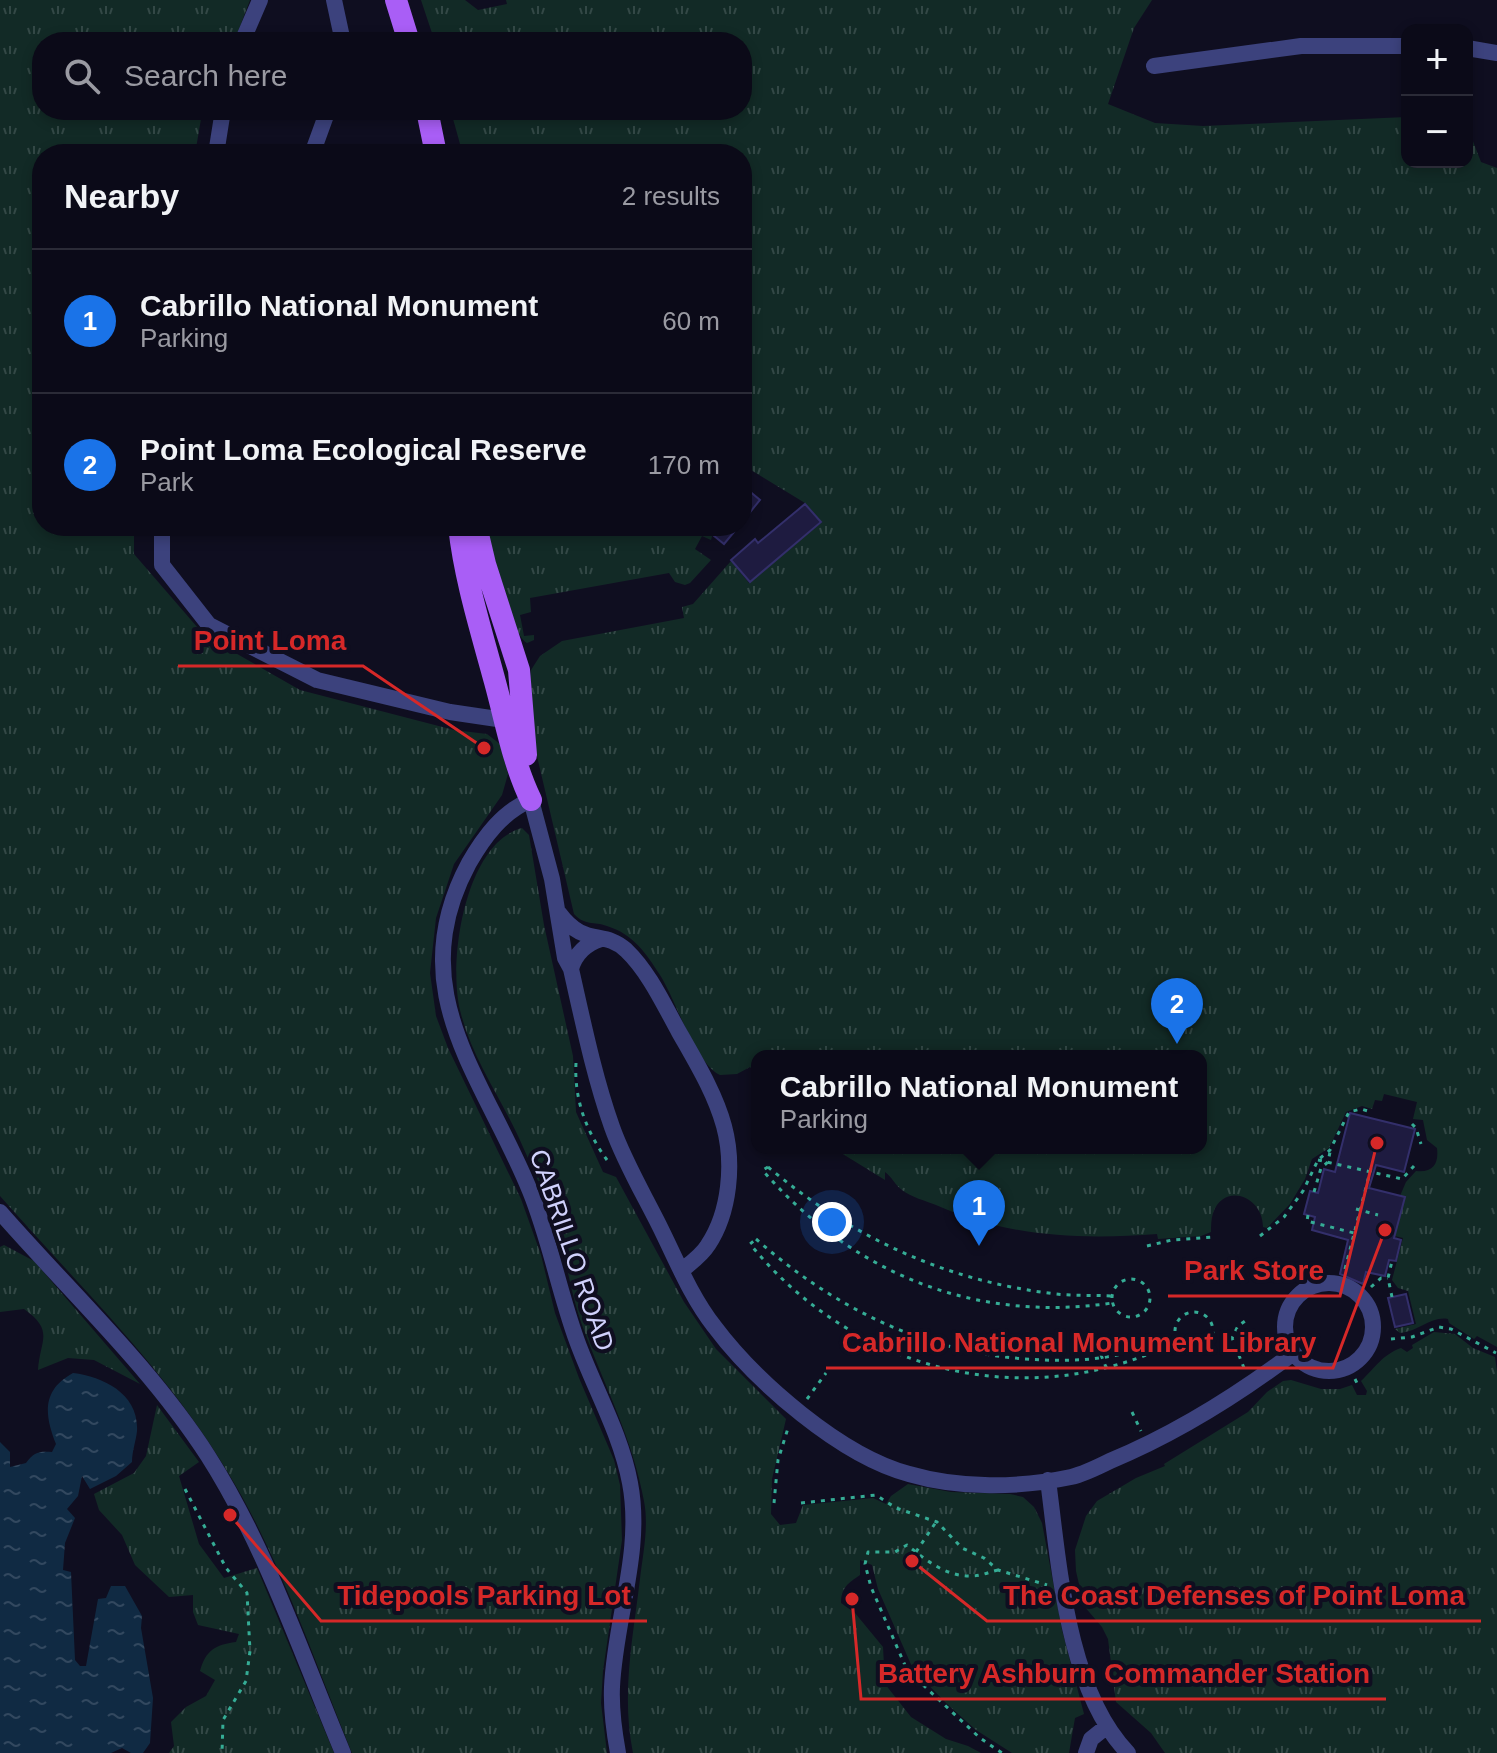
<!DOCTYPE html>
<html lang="en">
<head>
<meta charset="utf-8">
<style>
	:root { --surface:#0b0a18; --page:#141321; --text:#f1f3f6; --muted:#9a9aa2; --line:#2b2b37; --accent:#1a73e8 }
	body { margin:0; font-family:Arial,sans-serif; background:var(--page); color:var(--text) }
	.controls { position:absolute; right:24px; top:24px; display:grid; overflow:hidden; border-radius:16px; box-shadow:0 4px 12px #0003 }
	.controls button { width:72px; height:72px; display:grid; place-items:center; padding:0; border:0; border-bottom:2px solid var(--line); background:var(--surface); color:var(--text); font:40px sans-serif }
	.you { position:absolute; left:832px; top:1222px; width:28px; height:28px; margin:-20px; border:6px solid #fff; border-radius:50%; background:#1a73e8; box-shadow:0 0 0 12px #1a73e833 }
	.badge { display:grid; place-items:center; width:52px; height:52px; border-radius:50%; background:var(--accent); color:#fff; font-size:26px; font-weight:700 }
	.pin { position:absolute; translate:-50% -66px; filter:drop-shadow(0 2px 4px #0008) }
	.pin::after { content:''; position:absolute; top:42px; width:28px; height:24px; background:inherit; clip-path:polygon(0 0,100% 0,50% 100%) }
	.popup { position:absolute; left:751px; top:1050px; width:456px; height:104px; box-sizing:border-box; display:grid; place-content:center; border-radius:16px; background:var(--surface); filter:drop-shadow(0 2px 6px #0005); font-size:26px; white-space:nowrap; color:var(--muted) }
	.popup b { font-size:30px; color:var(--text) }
	.popup::after { content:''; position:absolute; left:50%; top:100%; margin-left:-16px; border:16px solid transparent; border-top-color:var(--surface) }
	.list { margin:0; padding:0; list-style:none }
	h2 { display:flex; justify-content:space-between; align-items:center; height:104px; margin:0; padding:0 32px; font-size:34px }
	h2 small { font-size:26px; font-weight:400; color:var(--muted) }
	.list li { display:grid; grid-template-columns:52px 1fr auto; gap:24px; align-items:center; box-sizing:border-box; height:144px; padding:0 32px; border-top:2px solid var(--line) }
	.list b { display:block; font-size:30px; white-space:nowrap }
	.list p { margin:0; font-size:26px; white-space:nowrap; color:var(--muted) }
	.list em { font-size:26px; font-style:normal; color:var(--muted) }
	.icon { flex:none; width:44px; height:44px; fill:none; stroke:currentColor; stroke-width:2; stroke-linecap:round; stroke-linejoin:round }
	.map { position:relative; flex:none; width:1497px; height:1753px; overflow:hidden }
	.search { position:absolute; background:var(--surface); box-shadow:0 4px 12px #0003; left:32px; top:32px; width:720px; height:88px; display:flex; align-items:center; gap:20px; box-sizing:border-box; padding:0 28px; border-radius:32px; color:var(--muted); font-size:30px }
	.panel { position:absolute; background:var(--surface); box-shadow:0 4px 12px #0003; left:32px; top:144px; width:720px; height:392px; border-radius:32px }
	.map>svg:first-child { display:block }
	.grass { fill:url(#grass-tufts) }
	.water { fill:url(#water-ripples) }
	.building { fill:#1e1b40; stroke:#332f6b; stroke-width:2 }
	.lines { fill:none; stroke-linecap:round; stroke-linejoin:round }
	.path { stroke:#35ac95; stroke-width:3; stroke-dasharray:4 6; stroke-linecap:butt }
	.minor { stroke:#3c427d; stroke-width:16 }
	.major { stroke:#a95ef6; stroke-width:22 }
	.labels { text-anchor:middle; stroke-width:8; stroke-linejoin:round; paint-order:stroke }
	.street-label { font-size:26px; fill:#d0d1fc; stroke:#0f0e20 }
	.leader { fill:none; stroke:#d62828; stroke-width:3 }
	.callout-dot { fill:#d62828; stroke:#0f0e20; stroke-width:3 }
	.callout-label { font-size:28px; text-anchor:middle; font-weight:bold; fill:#d62828; stroke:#0f0e20; stroke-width:8; stroke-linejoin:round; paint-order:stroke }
</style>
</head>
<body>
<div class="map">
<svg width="1497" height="1753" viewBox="0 0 1497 1753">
	<defs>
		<pattern id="grass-tufts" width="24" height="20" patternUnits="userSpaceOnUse" patternTransform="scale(2)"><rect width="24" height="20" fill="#122a26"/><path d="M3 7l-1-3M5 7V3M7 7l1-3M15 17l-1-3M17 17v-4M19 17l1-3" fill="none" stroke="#334846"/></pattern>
		<pattern id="water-ripples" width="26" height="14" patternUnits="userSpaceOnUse" patternTransform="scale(2)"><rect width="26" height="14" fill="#102a43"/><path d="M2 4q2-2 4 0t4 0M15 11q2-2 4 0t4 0" fill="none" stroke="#32485f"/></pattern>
	</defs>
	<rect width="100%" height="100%" fill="#0f0e20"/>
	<path class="grass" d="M0 0H250L234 42H42V110H215L214 113 201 119 195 154H42V526H134V554L204 635 300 690 454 730 487 734 500 744 508 774 502 795 454 864 436 918 430 973 436 1016 448 1048 521 1199 541 1255 555 1313 579 1378 614 1460 620 1485 622 1540 603 1671 601 1703 607 1753H352C314 1660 280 1557 227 1471 166 1369 78 1285 0 1196Z
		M421 0H465L478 10 507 4 506 0H1152L1134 28 1108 104 1155 123 1203 126 1407 117V162H1467V126L1481 162 1497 168V1347L1477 1336 1474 1339 1449 1323 1448 1319C1431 1316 1420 1331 1400 1333L1395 1329 1416 1324 1408 1291 1398 1288 1392 1280 1403 1238 1395 1236 1404 1197 1400 1196 1406 1182 1416 1171C1433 1173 1439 1164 1437 1148L1427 1140 1423 1120 1413 1119 1417 1102 1384 1094 1382 1101 1375 1100 1372 1109 1362 1106 1346 1112 1329 1148 1312 1159 1305 1179 1290 1204 1267 1228 1263 1227C1263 1196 1224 1182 1213 1213 1211 1219 1211 1226 1211 1232L1201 1236 1158 1239 1157 1234C1081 1240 1007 1237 936 1205 926 1201 911 1197 902 1190 895 1185 892 1177 885 1172V1180L833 1148H1201V1056H757V1075L750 1067 737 1074 720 1075C695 1063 676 1000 660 975 646 953 633 934 607 926 594 921 585 926 574 914L533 739 528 693 531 670 540 656 562 641 684 618 682 607 693 604 731 561 749 583 822 522 805 503 751 470 742 481V154H462C460 140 454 125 451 110H742V42H435Z
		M484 526H705L704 528 712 536 711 540 702 536 695 549 711 560 690 583 685 585 675 582 669 573 530 598 531 612 520 615 524 636 534 635V640L527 643C510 634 491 549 484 526Z
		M522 828 529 835 544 925 573 1056 576 1112 603 1172 616 1177 684 1302 716 1349 786 1419 772 1479 771 1514 780 1525 796 1523 803 1505 873 1498 886 1504 891 1496 908 1484 951 1492 1010 1494 1023 1497 1034 1507 1042 1523 1062 1630 1084 1714 1075 1718 1069 1753H1012L976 1730 947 1704 913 1669 878 1589 872 1565 860 1560V1575C848 1583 841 1588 841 1603L855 1613 883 1647 885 1684 911 1717 946 1739 968 1746 981 1753H633C621 1694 633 1638 640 1579 643 1554 649 1526 644 1501 633 1440 605 1387 584 1330 572 1300 568 1267 559 1237 550 1206 536 1176 523 1147 503 1100 472 1060 460 1010 448 961 465 843 522 828Z
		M4 1245 34 1261 140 1384 94 1360 68 1358 38 1370C40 1340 55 1331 24 1309L0 1312V1247Z
		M1434 1332 1455 1334 1473 1348 1495 1357 1497 1372V1753H1165L1151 1733 1116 1702 1108 1639 1102 1627 1084 1606 1076 1571 1075 1550 1086 1516 1097 1501 1136 1478 1165 1466 1164 1464 1248 1412 1267 1392 1283 1381 1291 1380 1321 1389H1340L1352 1385 1357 1395H1366L1367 1391 1361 1381C1376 1367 1382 1355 1401 1348L1407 1352 1413 1348 1412 1345Z
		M157 1405 199 1462 179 1476 199 1544 224 1578 257 1568 334 1753H169L174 1746 171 1722 186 1707 206 1696 215 1680 200 1671C206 1650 215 1645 236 1642L239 1634 198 1625 193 1612V1595L169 1597 135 1565 122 1535 99 1510 94 1494 134 1473 146 1456Z"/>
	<path class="water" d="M73 1373C104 1377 139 1394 137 1431 136 1441 132 1451 132 1462L116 1476 90 1489 82 1476 78 1496 67 1509 75 1518 65 1543 63 1570 71 1572 75 1660 80 1666H86L98 1599 106 1598 111 1586H125L142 1616 141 1628 153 1698 150 1743 143 1753H131L122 1748 111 1753H0V1442L10 1452V1467L26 1463C34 1452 39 1451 52 1452L56 1444C44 1414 42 1390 73 1373Z"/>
	<path class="building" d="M742 485 760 500 742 522Z
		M805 504 821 522 750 582 731 560 755 539 758 543Z
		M702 526H739L724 544Z
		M1350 1113 1415 1129 1404 1172 1376 1165 1369 1188 1405 1197 1394 1238 1401 1240 1396 1261 1389 1260 1385 1276 1366 1272 1363 1284 1340 1274 1348 1240 1312 1230 1315 1217 1304 1214 1310 1191 1318 1193 1324 1169 1335 1172Z
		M1406 1294 1413 1323 1395 1327 1388 1298Z"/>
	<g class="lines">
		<path class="path" d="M283 37 287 42
			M576 1063C574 1099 586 1131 607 1160
			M1412 1124 1416 1128 1421 1144
			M1318 1160 1402 1179 1414 1166
			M768 1167 763 1170 765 1173C855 1275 977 1323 1112 1303
			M768 1167C853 1238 945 1281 1056 1294 1074 1296 1093 1295 1111 1296
			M1314 1192 1321 1168 1328 1162 1330 1152
			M1356 1209 1378 1215
			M1308 1215 1307 1221 1354 1233
			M1260 1236 1284 1217 1303 1191 1318 1160 1330 1150 1349 1112 1361 1109 1371 1112
			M756 1239C848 1320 951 1364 1075 1360 1110 1359 1145 1349 1178 1341 1028 1416 855 1373 750 1244Z
			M1147 1246 1172 1240 1215 1237
			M1345 1269 1372 1164
			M1112 1298a19 19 0 1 1 38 0a19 19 0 1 1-38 0Z
			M1371 1287 1381 1278H1388
			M1392 1297 1388 1278 1392 1261
			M1175 1331a19 19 0 1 1 38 0a19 19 0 1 1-38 0Z
			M1391 1339 1412 1337 1439 1327 1451 1329 1496 1353
			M1101 1355 1108 1372
			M1244 1368 1232 1338 1238 1326 1248 1319
			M1355 1379 1357 1383
			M807 1399 826 1373
			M1132 1412 1141 1431
			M185 1489 226 1568 247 1593 250 1651 246 1681 223 1720 222 1753
			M774 1503 778 1460 789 1425
			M801 1503 876 1495 896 1508 937 1522 962 1548 984 1558 998 1570 1047 1585
			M916 1552 936 1522
			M998 1570C989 1572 981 1576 972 1576 946 1577 926 1560 907 1545L895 1552H868L865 1564 871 1587 907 1670 980 1738 1002 1753"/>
		<path class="minor" d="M334 0 343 42
			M242 42 260 0
			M1467 48 1497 53
			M1154 66 1301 46H1407
			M216 154 223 110
			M312 154 328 110
			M162 526V565L209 625 317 680 450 712 504 720
			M559 913C585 948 603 929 626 950 649 972 664 1005 679 1032 696 1062 715 1093 724 1126 734 1163 730 1212 708 1245 702 1255 691 1263 682 1270
			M571 969C575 954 587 943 601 939
			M0 1212C70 1292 150 1366 208 1456 266 1547 301 1653 343 1753
			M1285 1327a44 44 0 1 1 88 0a44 44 0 1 1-88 0Z
			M1048 1480C1059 1564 1067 1690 1128 1753
			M618 1753C614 1731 611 1709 612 1687 615 1619 643 1551 630 1483 621 1434 594 1388 577 1341 559 1292 550 1240 530 1191 484 1077 400 991 469 863 484 837 503 811 531 800L552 879 565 958 571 969C583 1022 594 1076 612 1127 624 1161 643 1193 659 1225 676 1259 691 1297 714 1326 756 1382 841 1456 909 1474 960 1489 1019 1488 1071 1477 1084 1474 1098 1467 1110 1461 1175 1434 1236 1396 1292 1354
			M1086 1753 1091 1739 1106 1727"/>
		<path class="major" d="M396 0 409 42
			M427 110 436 154
			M459 526C465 580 481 630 495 682 506 722 513 763 531 800
			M476 526 485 564 519 670 526 755"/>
	</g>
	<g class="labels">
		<g class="street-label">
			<text transform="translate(572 1250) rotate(71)" y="9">CABRILLO ROAD</text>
		</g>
	</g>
	<path class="leader" d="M484 748L363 666H178M1377 1143L1340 1296H1168M1385 1230L1333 1368H826M230 1515L321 1621H647M912 1561L987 1621H1481M852 1599L861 1699H1386"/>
	<g class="callout-dot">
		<circle cx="484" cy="748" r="8"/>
		<circle cx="1377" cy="1143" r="8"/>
		<circle cx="1385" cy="1230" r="8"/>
		<circle cx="230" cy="1515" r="8"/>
		<circle cx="912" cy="1561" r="8"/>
		<circle cx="852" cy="1599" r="8"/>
	</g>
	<g class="callout-label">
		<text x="270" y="650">Point Loma</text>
		<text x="1254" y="1280">Park Store</text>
		<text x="1079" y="1352">Cabrillo National Monument Library</text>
		<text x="484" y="1605">Tidepools Parking Lot</text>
		<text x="1234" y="1605">The Coast Defenses of Point Loma</text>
		<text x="1124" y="1683">Battery Ashburn Commander Station</text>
	</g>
</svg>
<div class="controls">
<button>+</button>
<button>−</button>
</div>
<div class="you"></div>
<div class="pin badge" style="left:979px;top:1246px">1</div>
<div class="popup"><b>Cabrillo National Monument</b>Parking</div>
<div class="pin badge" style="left:1177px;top:1044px">2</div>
<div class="search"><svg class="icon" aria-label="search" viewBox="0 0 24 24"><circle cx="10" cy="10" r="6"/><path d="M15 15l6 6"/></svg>Search here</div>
<section class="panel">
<h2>Nearby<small>2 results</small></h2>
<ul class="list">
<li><span class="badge">1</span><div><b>Cabrillo National Monument</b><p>Parking</p></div><em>60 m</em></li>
<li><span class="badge">2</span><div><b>Point Loma Ecological Reserve</b><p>Park</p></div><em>170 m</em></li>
</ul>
</section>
</div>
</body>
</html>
